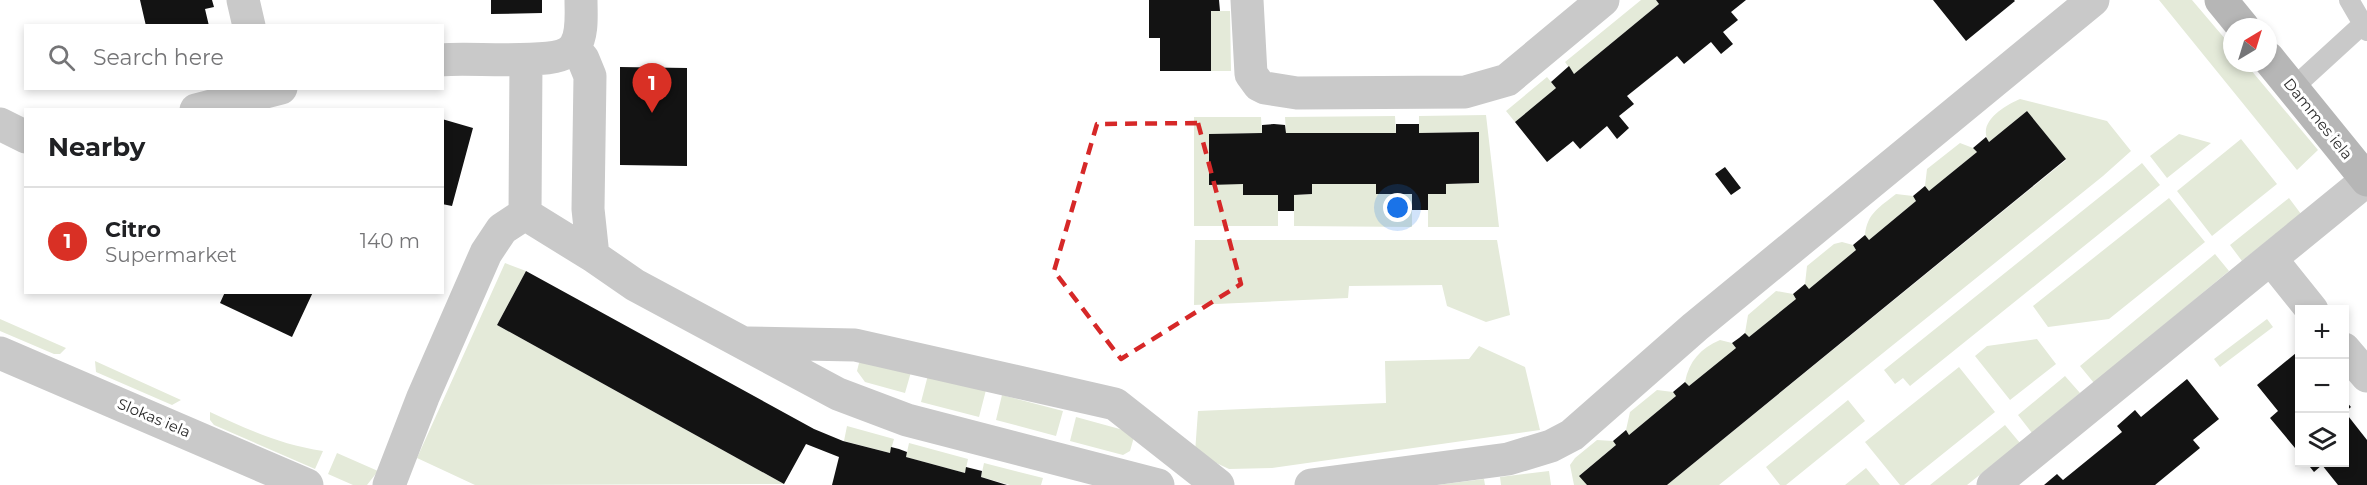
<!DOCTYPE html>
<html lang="en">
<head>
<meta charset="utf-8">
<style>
	:root { --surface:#fff; --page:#f6f6f6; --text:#202124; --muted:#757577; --line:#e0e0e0; --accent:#d93025 }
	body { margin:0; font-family:Montserrat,sans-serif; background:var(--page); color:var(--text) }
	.controls { position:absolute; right:18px; bottom:18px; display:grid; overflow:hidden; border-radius:0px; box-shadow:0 3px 9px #0003 }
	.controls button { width:54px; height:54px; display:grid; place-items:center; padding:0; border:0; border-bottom:2px solid var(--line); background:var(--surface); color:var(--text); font:30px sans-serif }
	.compass { position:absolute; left:2223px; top:18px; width:54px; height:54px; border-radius:50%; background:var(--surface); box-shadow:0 3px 9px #0003; rotate:38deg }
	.you { position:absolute; left:1398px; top:208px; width:21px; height:21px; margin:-15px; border:4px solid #fff; border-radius:50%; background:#1a73e8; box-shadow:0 0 0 9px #1a73e833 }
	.badge { display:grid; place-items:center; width:39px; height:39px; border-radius:50%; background:var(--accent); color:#fff; font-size:20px; font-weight:700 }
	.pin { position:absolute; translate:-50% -50px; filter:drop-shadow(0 2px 3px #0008) }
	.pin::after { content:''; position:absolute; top:32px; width:21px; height:18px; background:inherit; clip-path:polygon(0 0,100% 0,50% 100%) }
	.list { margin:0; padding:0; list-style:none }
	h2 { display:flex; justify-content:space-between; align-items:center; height:78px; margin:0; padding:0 24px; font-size:26px }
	h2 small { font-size:20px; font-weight:400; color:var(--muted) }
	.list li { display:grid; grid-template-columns:39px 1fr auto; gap:18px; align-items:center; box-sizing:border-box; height:108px; padding:0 24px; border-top:2px solid var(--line) }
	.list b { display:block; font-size:22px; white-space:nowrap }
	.list p { margin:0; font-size:20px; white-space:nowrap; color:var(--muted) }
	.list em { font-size:20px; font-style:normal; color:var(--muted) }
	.icon { flex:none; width:33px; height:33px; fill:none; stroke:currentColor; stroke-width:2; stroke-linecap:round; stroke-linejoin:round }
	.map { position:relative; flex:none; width:2367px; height:485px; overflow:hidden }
	.search { position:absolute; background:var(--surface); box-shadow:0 3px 9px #0003; left:24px; top:24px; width:420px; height:66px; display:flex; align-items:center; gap:15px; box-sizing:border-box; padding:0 21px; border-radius:0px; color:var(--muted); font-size:22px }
	.panel { position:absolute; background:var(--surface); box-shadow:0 3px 9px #0003; left:24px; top:108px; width:420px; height:186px; border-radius:0px }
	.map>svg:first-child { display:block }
	.green { fill:#e4ead9 }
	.building { fill:#131313 }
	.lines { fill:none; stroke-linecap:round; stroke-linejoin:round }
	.lane { stroke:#c9c9c9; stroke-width:20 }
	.street { stroke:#c9c9c9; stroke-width:33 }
	.secondary { stroke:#b6b6b6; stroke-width:33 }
	.marked { fill:none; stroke:#d62828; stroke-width:4.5; stroke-dasharray:12 8; stroke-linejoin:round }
	.labels { text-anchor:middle; stroke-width:6; stroke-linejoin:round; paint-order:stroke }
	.street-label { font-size:15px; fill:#2c2c2c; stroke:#fff }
</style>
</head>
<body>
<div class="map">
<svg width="2367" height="485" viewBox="0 0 2367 485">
	<rect width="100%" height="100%" fill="#fff"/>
	<path class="green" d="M1641 0H1656L1659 4 1574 74 1565 62Z
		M2159 0H2192L2232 47V63H2245L2318 150 2297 170Z
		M1211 11H1230L1231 71H1211Z
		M1547 77 1556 88 1515 122 1506 111Z
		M2020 99 2107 121 2131 151 2103 176 1719 485H1667L2066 160 2027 111 1989 142C1976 122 2006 105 2020 99Z
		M1486 115 1499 227H1428V194H1446V184L1479 183V132L1419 133V116Z
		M1395 116 1396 133H1286L1285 117Z
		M1194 117H1261L1262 133 1209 134V184H1243V195H1278V226H1194Z
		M2179 134 2211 143 2167 178 2150 156Z
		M2241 139 2277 184 2212 236 2177 191Z
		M1960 143 1973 148 1977 152 1929 191 1925 186 1927 169Z
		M2142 163 2160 185 1910 386 1903 378 1895 384 1884 370Z
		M1312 184H1376L1377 194H1412V227L1294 226V195L1312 194Z
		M1896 194 1913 196 1916 201 1869 240 1865 235C1867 213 1880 207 1896 194Z
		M2169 198 2205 242 2109 319 2048 327 2033 306Z
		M2289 198 2301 214 2242 261 2230 245Z
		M1195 240H1497L1510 315 1486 322 1447 306 1442 285 1349 286 1348 298 1194 305Z
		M1842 242 1853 245 1856 250 1809 289 1805 284 1807 266 1834 244Z
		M2215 254 2229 271 2094 383 2080 366Z
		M505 263 526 271 497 325 784 484 475 485 417 458Z
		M1776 291 1793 294 1796 299 1749 337 1745 333 1748 315Z
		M0 319 66 348 60 354H54L0 331Z
		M2267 319 2273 327 2220 367 2214 359Z
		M2037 339 2056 364 2010 400 1975 356 1987 346Z
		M1720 340 1732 343 1736 348 1689 386 1685 382C1689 361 1701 348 1720 340Z
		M1479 346 1525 367 1540 430 1272 468 1229 469 1195 453 1198 411 1386 403 1385 361 1469 359Z
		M866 360 911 372 905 393 865 382 857 371 859 363Z
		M95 361 181 400 172 405 96 372Z
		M1959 367 1995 412 1904 485H1900L1865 442Z
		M928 375 986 390 979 417 921 402Z
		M2065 376 2080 393 2032 433 2018 415Z
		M1657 390 1673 392 1676 396 1629 435 1626 430 1630 412Z
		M1002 395 1063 411 1056 436 996 420Z
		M1848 400 1865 421 1786 485H1780L1766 467Z
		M210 412C249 430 281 445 323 451L315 469 214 425 210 420Z
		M1076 417 1127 431 1134 437 1130 451 1123 455 1070 441Z
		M2005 425 2020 443 1967 485H1930Z
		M847 426 894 439 890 453 844 441Z
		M1597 440 1613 441 1616 445 1580 475 1587 485H1574L1570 465 1575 458Z
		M909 443 968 459 965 473 906 457Z
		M337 453 378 471 367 485H353L328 474Z
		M984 463 1043 478 1041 485H1010L981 477Z
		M1866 468 1880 485H1845Z
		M1549 471 1551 485H1501L1500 477Z
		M1484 479 1485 485H1437Z"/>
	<path class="building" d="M140 0H212L214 7 205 9 209 26H146Z
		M491 0H542V13L491 14Z
		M1149 0H1219L1220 11H1211V71H1160V38H1149Z
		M1656 0H1746L1731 12 1738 20 1723 32 1733 44 1721 54 1711 42 1684 64 1677 56 1627 96 1634 104 1619 116 1629 128 1617 139 1607 126 1580 149 1573 141 1547 162 1515 122 1556 88 1551 82 1569 66 1574 74 1659 4Z
		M1933 0H2014L2015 1 1966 41Z
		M620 67 687 68V166L620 165Z
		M2027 111 2066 159 1667 485H1587L1579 476 1616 445 1613 441 1626 430 1629 435 1676 396 1673 392 1685 382 1689 386 1736 348 1732 343 1739 338 1745 333 1749 337 1796 299 1793 294 1805 284 1809 289 1856 250 1853 245 1865 235 1869 240 1916 201 1913 196 1925 186 1929 191 1977 152 1973 148 1986 137 1989 142Z
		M442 119 473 128 452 206 442 204Z
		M1274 124 1285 125 1286 133H1396V124H1419V133L1479 132V183L1446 184V194H1428V210H1412V194H1376V184H1312V194L1294 195V211H1278V195H1243V184L1209 185V134L1262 133V125Z
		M1725 167 1741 188 1731 195 1715 174Z
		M526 271 814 429 843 441 890 453 891 447 899 449 907 452 906 457 965 473 966 467 982 471 981 477 1007 485H832L839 457 806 444 784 484 497 325Z
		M225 292H313L292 337 220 303Z
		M2296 353 2300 357V454L2270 418 2278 411 2257 385Z
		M2187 379 2219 419 2193 440 2200 448 2155 485H2044L2057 474 2063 480 2122 432 2117 426 2135 410 2141 417Z
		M2344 399 2351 407 2345 412 2367 440V485H2338L2322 465 2314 472 2306 462H2344Z"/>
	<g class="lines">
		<path class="lane" d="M2349 0 2367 31
			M2293 88 2363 24"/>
		<path class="street" d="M243 0 249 26
			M1247 0 1251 74 1259 85 1265 88 1297 93 1465 92 1507 80 1603 0
			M574 48 583 59 590 76 588 209 593 256
			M442 60C469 56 562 68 575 46 583 34 581 14 581 0
			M196 110 281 88
			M0 124 26 137
			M525 214 526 60
			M2271 259 2312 310
			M747 343 855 345 1115 404 1218 485
			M2344 349 2367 376
			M0 353 307 485
			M389 485 423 397 486 253 502 229 525 214 593 256 635 285 838 394 907 420 1158 485
			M1311 485 1508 459 1551 446 1572 435 1695 327 2093 0
			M1993 485 2367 180"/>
		<path class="secondary" d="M2221 0 2243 27
			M2268 58 2367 180"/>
	</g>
	<path class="marked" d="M1198 123 1241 284 1121 359 1054 271 1097 124Z"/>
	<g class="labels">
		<g class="street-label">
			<text transform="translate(2318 119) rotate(51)" y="5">Dammes iela</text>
			<text transform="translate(154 418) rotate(23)" y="5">Slokas iela</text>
		</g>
	</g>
</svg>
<div class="controls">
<button>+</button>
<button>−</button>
<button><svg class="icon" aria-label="layers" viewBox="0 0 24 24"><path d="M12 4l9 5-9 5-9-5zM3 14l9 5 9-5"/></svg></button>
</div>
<svg class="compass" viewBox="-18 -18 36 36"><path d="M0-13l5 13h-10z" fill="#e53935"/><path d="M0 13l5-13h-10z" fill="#757577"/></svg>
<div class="you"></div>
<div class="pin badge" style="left:652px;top:113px">1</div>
<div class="search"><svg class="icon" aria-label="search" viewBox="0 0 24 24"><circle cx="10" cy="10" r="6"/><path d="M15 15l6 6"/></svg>Search here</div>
<section class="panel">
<h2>Nearby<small></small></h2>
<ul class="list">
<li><span class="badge">1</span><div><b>Citro</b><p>Supermarket</p></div><em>140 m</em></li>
</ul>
</section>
</div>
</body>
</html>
